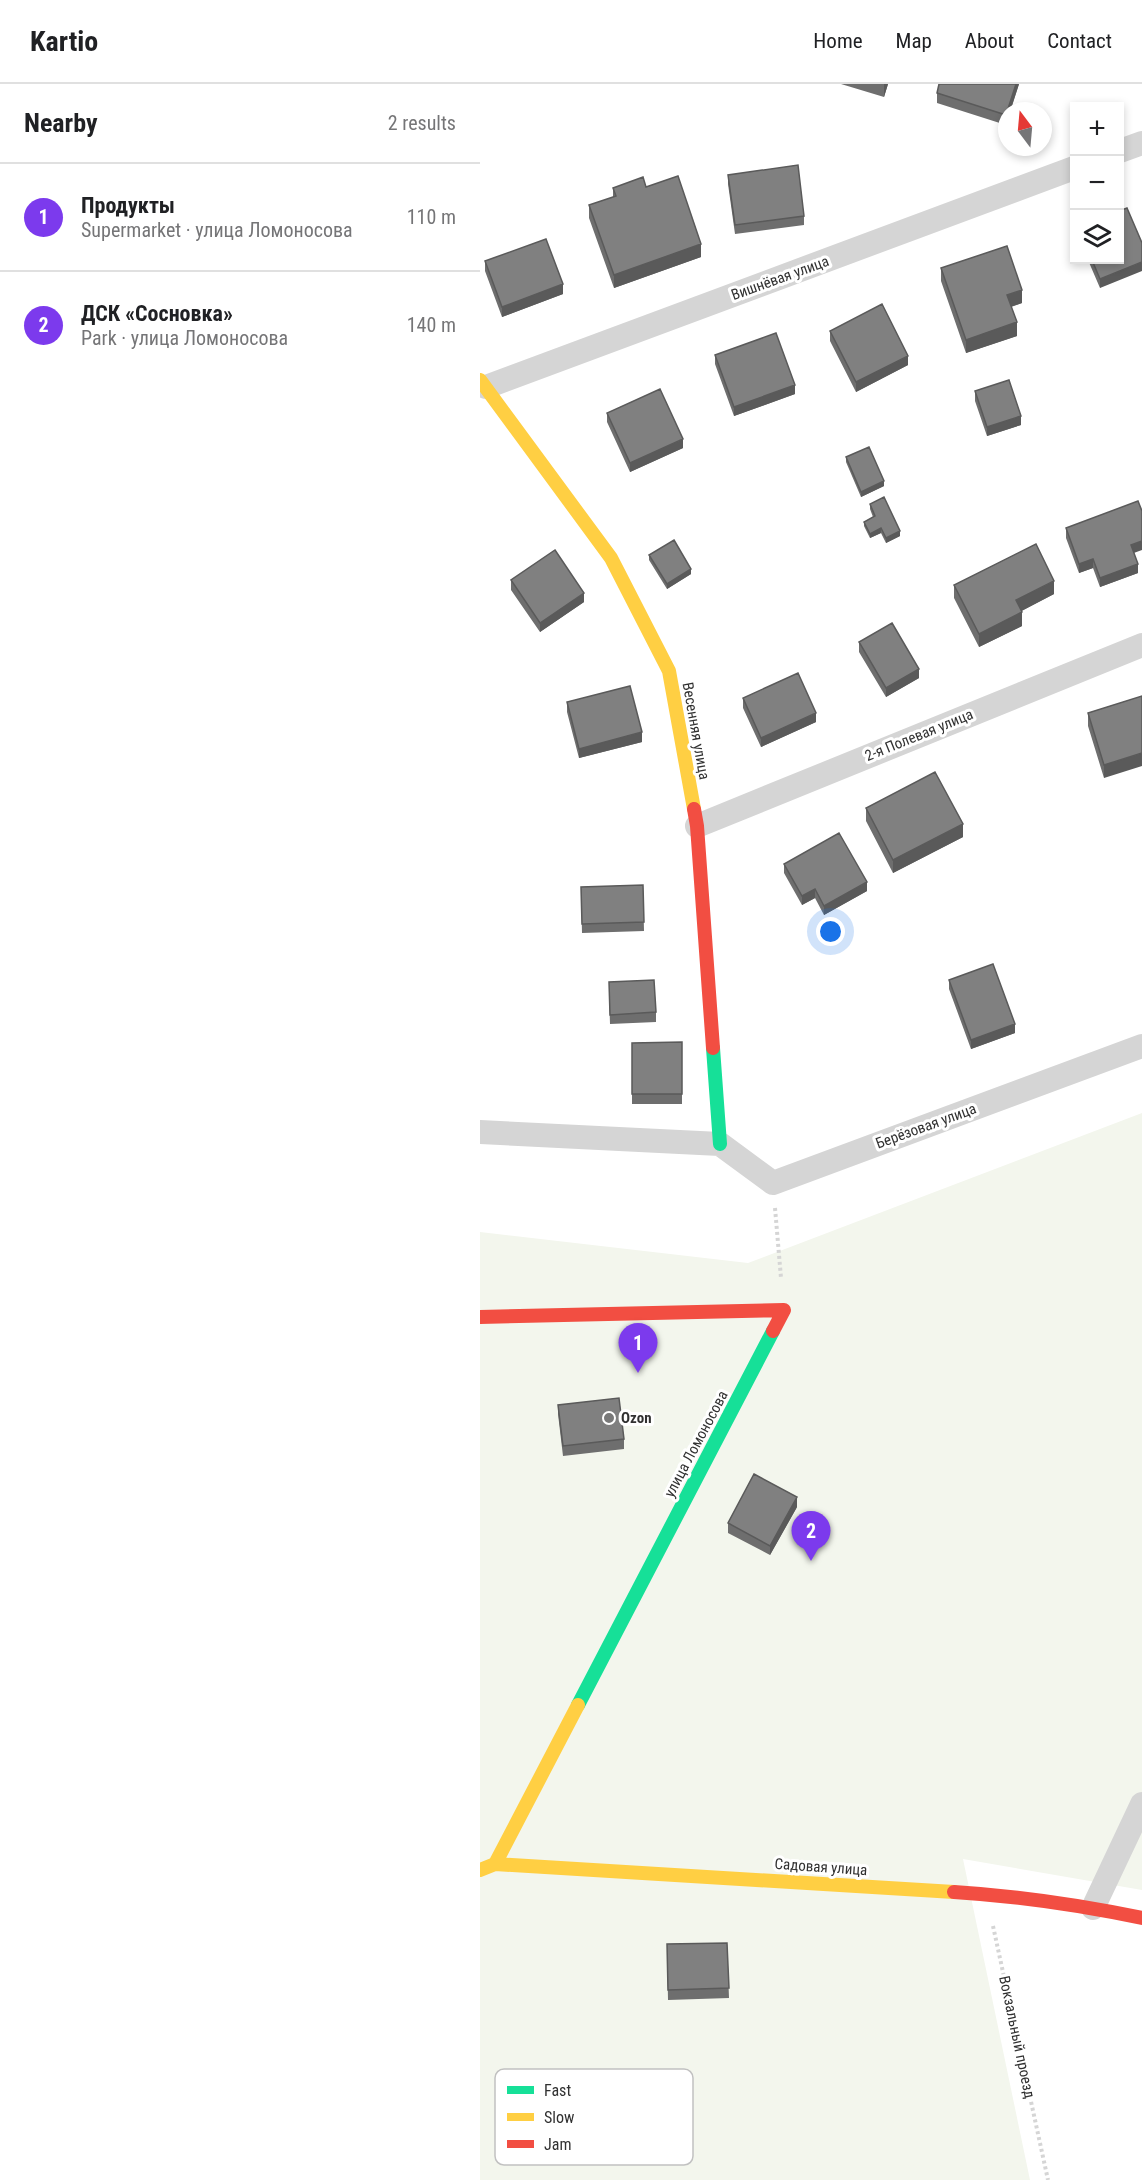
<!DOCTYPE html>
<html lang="en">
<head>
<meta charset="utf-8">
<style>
	:root { --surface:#fff; --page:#f2f2f2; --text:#202124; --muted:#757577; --line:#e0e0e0; --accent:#7c3aed }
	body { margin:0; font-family:"Roboto Condensed",sans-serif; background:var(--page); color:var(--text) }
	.controls { position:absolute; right:18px; top:18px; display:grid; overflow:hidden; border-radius:0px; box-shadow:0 3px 9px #0003 }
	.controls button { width:54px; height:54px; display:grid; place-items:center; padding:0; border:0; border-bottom:2px solid var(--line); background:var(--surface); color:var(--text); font:30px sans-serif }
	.compass { position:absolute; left:518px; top:18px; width:54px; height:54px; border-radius:50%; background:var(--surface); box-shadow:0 3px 9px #0003; rotate:344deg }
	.you { position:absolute; left:351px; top:848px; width:21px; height:21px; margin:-15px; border:4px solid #fff; border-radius:50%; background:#1a73e8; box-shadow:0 0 0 9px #1a73e833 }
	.badge { display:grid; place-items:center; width:39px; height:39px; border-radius:50%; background:var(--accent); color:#fff; font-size:20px; font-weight:700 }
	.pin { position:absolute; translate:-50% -50px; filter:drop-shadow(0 2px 3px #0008) }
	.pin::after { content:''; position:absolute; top:32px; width:21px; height:18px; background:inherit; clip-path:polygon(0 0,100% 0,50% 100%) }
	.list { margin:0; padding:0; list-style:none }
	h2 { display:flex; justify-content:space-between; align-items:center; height:78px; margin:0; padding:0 24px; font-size:26px }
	h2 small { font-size:20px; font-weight:400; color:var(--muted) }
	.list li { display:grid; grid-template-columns:39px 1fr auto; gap:18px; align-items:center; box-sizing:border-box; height:108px; padding:0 24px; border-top:2px solid var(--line) }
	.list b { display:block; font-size:22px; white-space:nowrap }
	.list p { margin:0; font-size:20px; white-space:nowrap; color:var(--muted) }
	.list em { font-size:20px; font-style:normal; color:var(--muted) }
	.icon { flex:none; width:33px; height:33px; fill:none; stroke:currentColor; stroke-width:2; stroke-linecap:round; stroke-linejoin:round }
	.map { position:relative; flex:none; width:662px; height:2096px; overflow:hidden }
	header { display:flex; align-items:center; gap:36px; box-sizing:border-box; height:84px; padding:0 30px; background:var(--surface); border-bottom:2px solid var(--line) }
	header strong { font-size:28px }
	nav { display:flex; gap:33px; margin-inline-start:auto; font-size:21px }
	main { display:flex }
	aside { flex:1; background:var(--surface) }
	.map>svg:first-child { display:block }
	.green { fill:#f3f6ed }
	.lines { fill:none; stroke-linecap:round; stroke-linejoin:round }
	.path { stroke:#d5d5d5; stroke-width:4; stroke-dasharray:3 3; stroke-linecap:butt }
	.street { stroke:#d5d5d5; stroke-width:24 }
	.fast { stroke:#16e098; stroke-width:14 }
	.slow { stroke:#ffcf43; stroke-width:14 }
	.jam { stroke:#f24e42; stroke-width:14 }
	.wall { fill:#6e6e6e }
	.shaded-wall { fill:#5a5a5a }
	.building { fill:#808080; stroke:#5a5a5a; stroke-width:1.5 }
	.poi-dot { fill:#797979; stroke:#fff; stroke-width:2 }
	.labels { text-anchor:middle; stroke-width:6; stroke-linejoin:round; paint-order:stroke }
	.street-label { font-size:15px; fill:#313131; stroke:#fff }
	.poi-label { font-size:15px; font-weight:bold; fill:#313131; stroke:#fff; text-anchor:start }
	.key { fill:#fff; stroke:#c1c1c1; stroke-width:1.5 }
	.key-label { font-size:16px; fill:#313131 }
</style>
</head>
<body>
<header>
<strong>Kartio</strong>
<nav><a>Home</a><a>Map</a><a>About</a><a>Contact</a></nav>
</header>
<main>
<aside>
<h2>Nearby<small>2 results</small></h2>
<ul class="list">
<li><span class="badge">1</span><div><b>Продукты</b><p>Supermarket · улица Ломоносова</p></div><em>110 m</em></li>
<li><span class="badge">2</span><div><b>ДСК «Сосновка»</b><p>Park · улица Ломоносова</p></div><em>140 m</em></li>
</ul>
</aside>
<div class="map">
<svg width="662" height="2096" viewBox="0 0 662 2096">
	<rect width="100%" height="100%" fill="#fff"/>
	<path class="green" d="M662 1029V1806L483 1775 550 2096H0V1148L268 1179Z"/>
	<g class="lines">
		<path class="path" d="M295 1124 301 1194
			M513 1842 568 2096"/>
		<path class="street" d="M640 67 662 59
			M6 303 594 84
			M217 742 662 561
			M0 1048 240 1060 293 1099 662 962
			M613 1824 662 1720"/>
		<path class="fast" d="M233 964 240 1060
			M98 1621 293 1247"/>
		<path class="slow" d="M0 296 131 474 189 587 214 725
			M15 1780 98 1621
			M0 1786 15 1780 474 1808"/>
		<path class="jam" d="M214 725 217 742 233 964
			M0 1233 304 1226 293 1247
			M474 1808C537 1812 600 1821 662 1834"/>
	</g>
	<path class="wall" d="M361 0H408L404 13Z
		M539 0 526 41 457 19V9Z
		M248 91 324 132V141L255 150 248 100Z
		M166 103 221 173 134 204 109 134V121L133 113V104Z
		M608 176H639L620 204Z
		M5 177 83 210 22 233 5 187Z
		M461 184 542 219 531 223 537 252 486 269 461 197Z
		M350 247 428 281 376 308 350 257Z
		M235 271 315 310 254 332 235 280Z
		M495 307 541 341 507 352 495 317Z
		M127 329 203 364 150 388 127 338Z
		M366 373 404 402 381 413 366 378Z
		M390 420 420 452 406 459 401 449 390 454 384 442V438L393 433 390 425Z
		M586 444 654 469 658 489 620 503 613 484 599 489 586 454Z
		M169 471 211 490 187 505 169 476Z
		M31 496 104 518 60 548 31 506Z
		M474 501 574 510 541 527 542 542 499 563 474 514Z
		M379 558 439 594 406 613 379 568Z
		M662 612 624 694 608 642V629Z
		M263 614 336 638 281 663 263 624Z
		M87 618 162 658 99 674 87 628Z
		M386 724 483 753 413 789 386 737Z
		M304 780 387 807 344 831 335 814 322 821 304 789Z
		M163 801 164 847 102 849 101 803Z
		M469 896 535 949 491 965 469 905Z
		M129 908 176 928V938L130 940Z
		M202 958V1020H152V959Z
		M78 1321 144 1355V1365L83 1372 78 1330Z
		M317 1423 290 1471 248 1449V1439Z
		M247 1859 249 1914 188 1916 187 1860Z"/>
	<path class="shaded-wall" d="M404 0H408L404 13Z
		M536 0H539L530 27H527Z
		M221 160V173L134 204V191Z
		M662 178V187L620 204V195Z
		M83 200V210L22 233V223Z
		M542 206V219L527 224V211Z
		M537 238V252L486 269V256Z
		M428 272V281L376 308V298Z
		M315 301V310L254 332V323Z
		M541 332V341L507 352V343Z
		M203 355V364L150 388V379Z
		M404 397V402L381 413V408Z
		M401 444V449L390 454V450Z
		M420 447V452L406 459V454Z
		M662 457V466L651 470V461Z
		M613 475V484L599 489V480Z
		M658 480V489L620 503V494Z
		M211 485V490L187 505V500Z
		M574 497V510L536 530V516Z
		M104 509V518L60 548V539Z
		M542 528V542L499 563V550Z
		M439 585V594L406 613V604Z
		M336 629V638L281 663V654Z
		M162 648V658L99 674V665Z
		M662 669V682L624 694V681Z
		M483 740V753L413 789V776Z
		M387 798V807L344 831V822Z
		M335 805V814L322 821V812Z
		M535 940V949L491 965V956Z
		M317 1413V1423L290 1471V1462Z"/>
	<path class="building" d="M459 0H536L526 31 457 9Z
		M318 81 324 132 255 141 248 91Z
		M198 92 221 160 134 191 109 121 136 112 133 104 163 93 166 103Z
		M647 124 662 159V178L620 195 612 176H639V127Z
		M66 155 83 200 22 223 5 177Z
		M527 162 542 206 527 211 537 238 486 256 461 184Z
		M402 220 428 272 376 298 350 247Z
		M296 249 315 301 254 323 235 271Z
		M529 296 541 332 507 343 495 307Z
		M180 305 203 355 150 379 127 329Z
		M389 363 404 397 381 408 366 373Z
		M404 413 420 447 406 454 401 444 390 450 384 438 395 432 390 420Z
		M658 417 662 427V457L651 461 658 480 620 494 613 475 599 480 586 444Z
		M194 456 211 485 187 500 169 471Z
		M556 460 574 497 536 516 542 528 499 550 474 501Z
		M75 466 104 509 60 539 31 496Z
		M412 539 439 585 406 604 379 558Z
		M318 589 336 629 281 654 263 614Z
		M150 602 162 648 99 665 87 618Z
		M662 612V669L624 681 608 629Z
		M455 688 483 740 413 776 386 724Z
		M359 749 387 798 344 822 335 805 322 812 304 780Z
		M163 801 164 838 102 840 101 803Z
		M513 880 535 940 491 956 469 896Z
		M174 896 176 928 130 931 129 898Z
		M202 958V1010H152V959Z
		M139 1314 144 1355 83 1362 78 1321Z
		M274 1390 317 1413 290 1462 248 1439Z
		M247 1859 249 1904 188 1906 187 1860Z"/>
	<circle class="poi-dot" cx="129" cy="1334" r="6"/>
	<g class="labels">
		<g class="street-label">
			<text transform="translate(300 194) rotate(-20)" y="5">Вишнёвая улица</text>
			<text transform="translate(216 647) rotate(80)" y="5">Весенняя улица</text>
			<text transform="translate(439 651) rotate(-22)" y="5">2-я Полевая улица</text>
			<text transform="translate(446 1042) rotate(-20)" y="5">Берёзовая улица</text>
			<text transform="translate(216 1360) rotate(-62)" y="5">улица Ломоносова</text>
			<text transform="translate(341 1783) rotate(4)" y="5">Садовая улица</text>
			<text transform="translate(537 1953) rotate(78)" y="5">Вокзальный проезд</text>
		</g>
		<g class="poi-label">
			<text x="141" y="1339">Ozon</text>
		</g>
	</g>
	<rect x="15" y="1985" width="198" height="96" rx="9" class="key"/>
	<rect x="27" y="2002" width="27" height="8" fill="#16e098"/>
	<rect x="27" y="2029" width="27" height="8" fill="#ffcf43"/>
	<rect x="27" y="2056" width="27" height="8" fill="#f24e42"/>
	<g class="key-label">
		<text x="64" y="2012">Fast</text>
		<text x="64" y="2039">Slow</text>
		<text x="64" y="2066">Jam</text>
	</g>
</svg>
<div class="controls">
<button>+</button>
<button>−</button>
<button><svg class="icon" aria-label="layers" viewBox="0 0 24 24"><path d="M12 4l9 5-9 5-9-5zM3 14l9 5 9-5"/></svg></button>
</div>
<svg class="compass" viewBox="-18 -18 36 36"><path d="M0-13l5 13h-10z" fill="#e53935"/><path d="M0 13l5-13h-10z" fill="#757577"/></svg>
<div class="you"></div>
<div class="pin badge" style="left:158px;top:1289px">1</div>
<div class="pin badge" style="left:331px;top:1477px">2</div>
</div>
</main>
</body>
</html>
